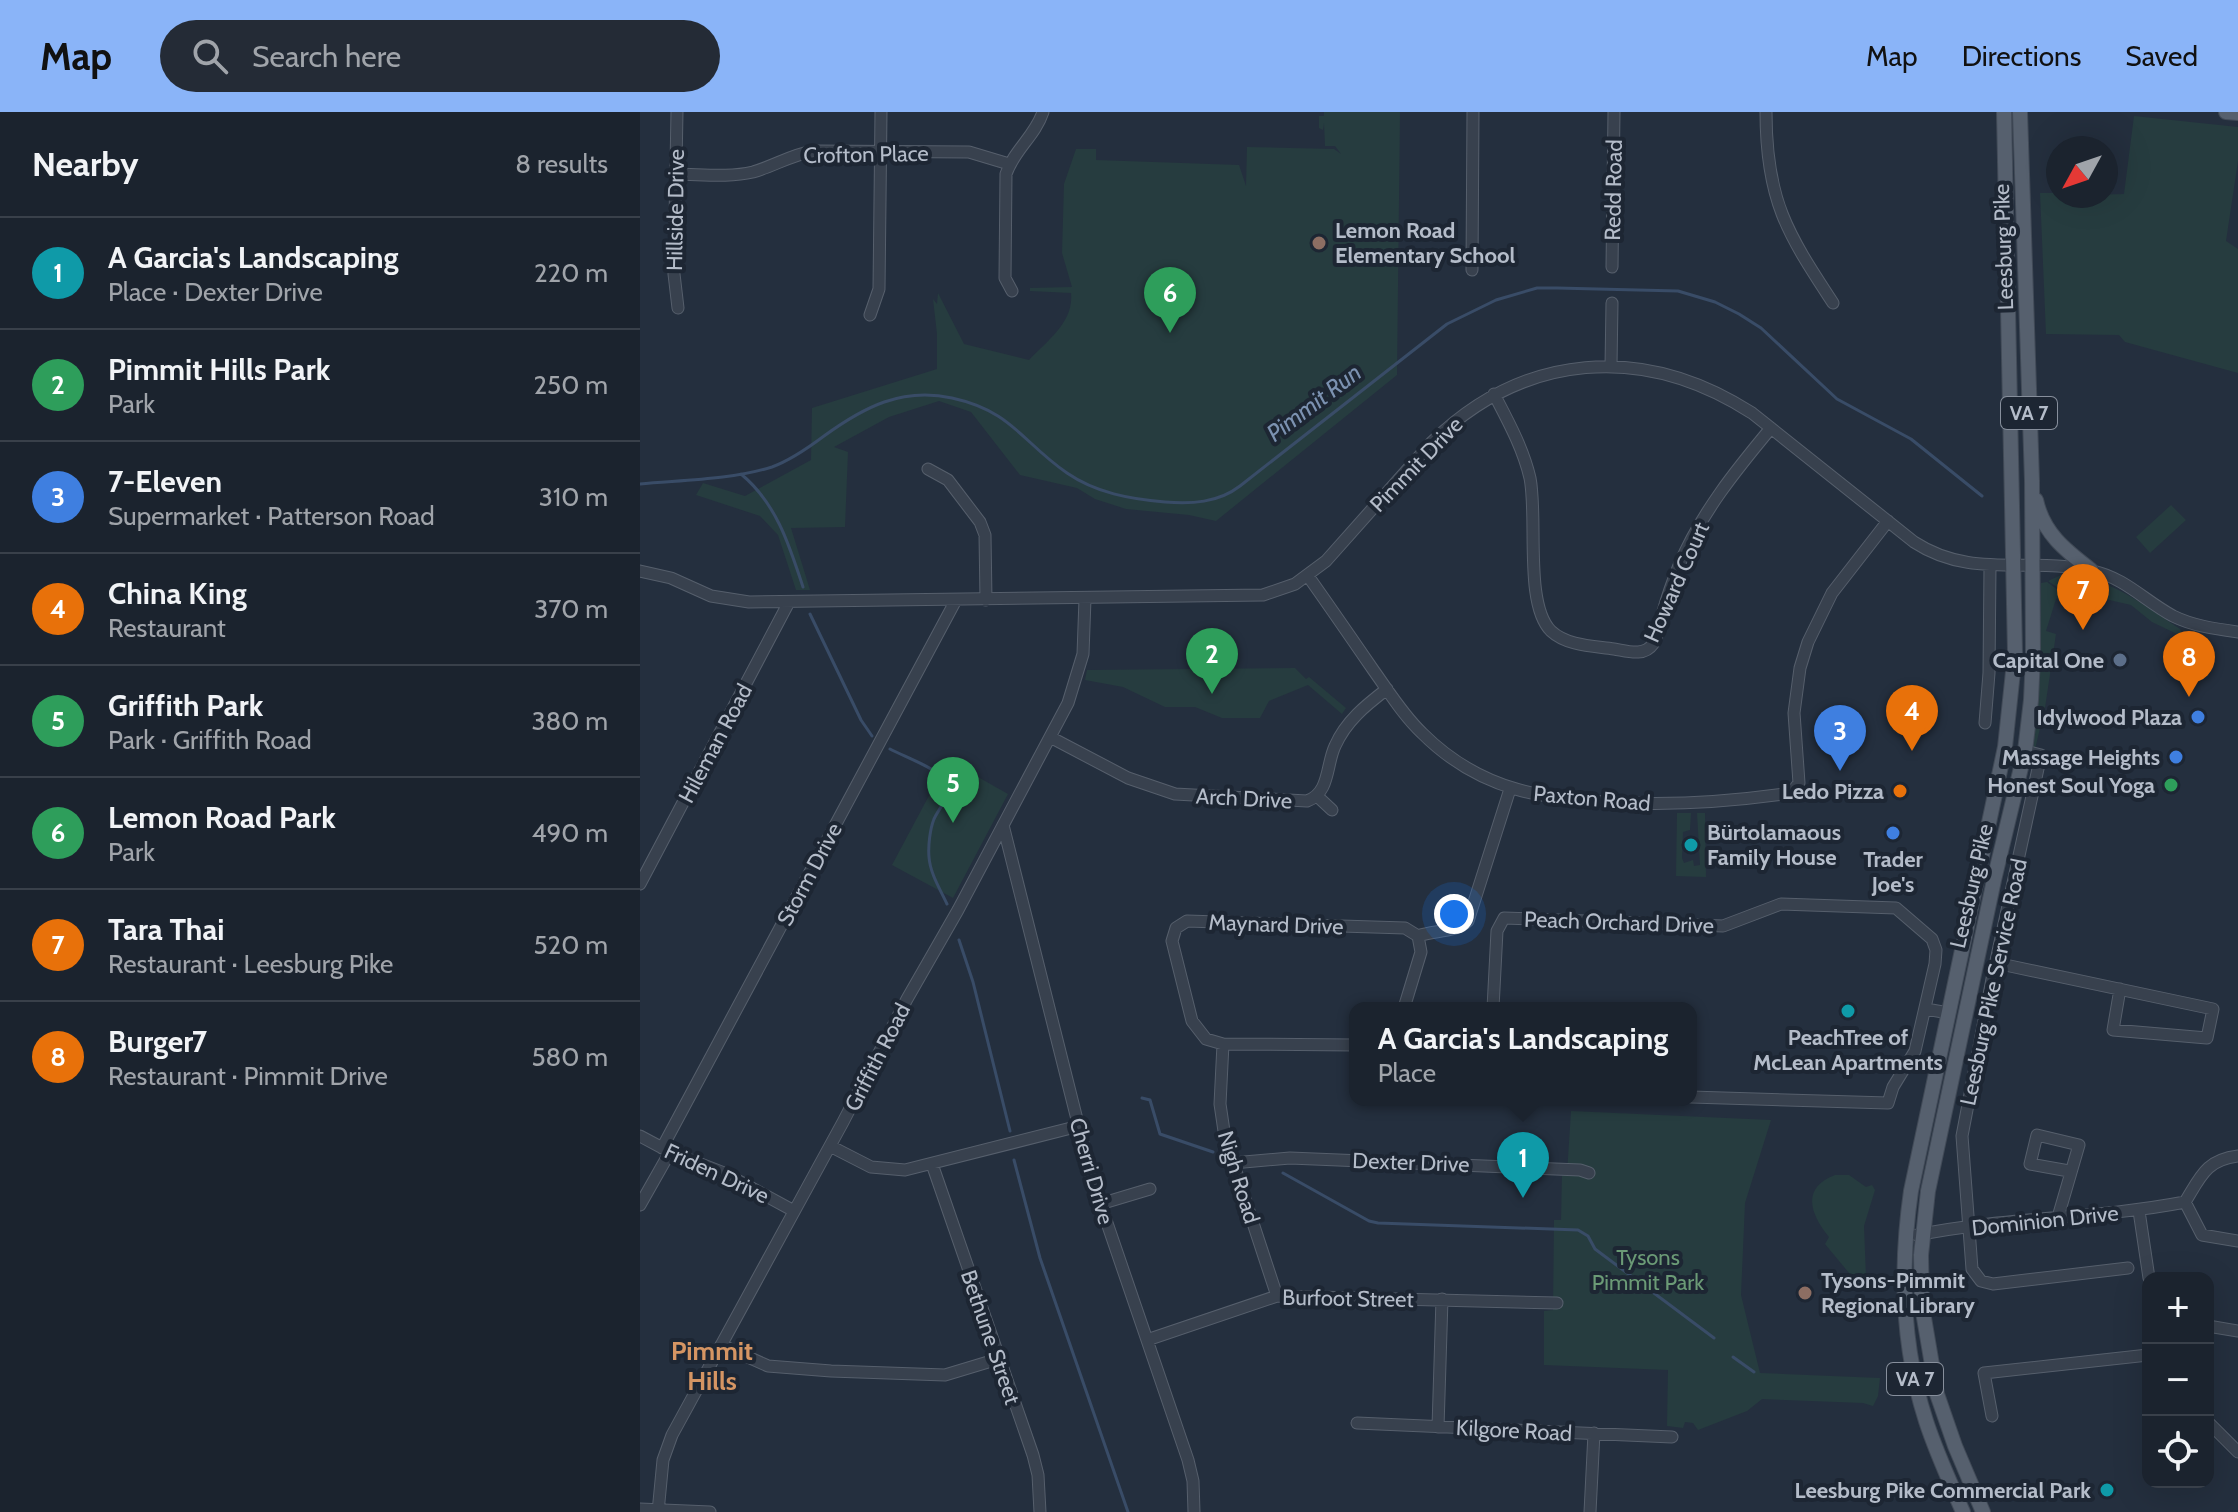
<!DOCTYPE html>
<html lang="en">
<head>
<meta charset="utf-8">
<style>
	:root { --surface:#1b232e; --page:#242b36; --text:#f1f3f6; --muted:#a0a4aa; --line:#39404a; --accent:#8ab4f8 }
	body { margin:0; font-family:Cabin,sans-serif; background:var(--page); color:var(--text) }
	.controls { position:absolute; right:24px; bottom:24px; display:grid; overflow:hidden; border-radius:16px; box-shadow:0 8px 32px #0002 }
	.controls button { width:72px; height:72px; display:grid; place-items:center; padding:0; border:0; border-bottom:2px solid var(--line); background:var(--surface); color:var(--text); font:40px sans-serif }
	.compass { position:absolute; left:1406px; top:24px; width:72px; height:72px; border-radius:50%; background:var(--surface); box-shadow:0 8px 32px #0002; rotate:230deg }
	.you { position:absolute; left:814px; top:802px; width:28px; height:28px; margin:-20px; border:6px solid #fff; border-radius:50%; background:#1a73e8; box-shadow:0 0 0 12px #1a73e833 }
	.badge { display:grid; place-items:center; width:52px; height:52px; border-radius:50%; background:var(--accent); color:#fff; font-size:26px; font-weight:700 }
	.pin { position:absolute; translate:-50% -66px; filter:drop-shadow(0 2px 4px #0008) }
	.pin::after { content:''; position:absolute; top:42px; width:28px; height:24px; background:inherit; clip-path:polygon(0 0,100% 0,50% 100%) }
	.popup { position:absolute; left:709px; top:890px; width:348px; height:104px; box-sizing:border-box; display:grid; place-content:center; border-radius:16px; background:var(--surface); filter:drop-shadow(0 2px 6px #0005); font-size:26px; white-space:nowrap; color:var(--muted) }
	.popup b { font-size:30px; color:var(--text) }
	.popup::after { content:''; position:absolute; left:50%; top:100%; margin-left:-16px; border:16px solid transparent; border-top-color:var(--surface) }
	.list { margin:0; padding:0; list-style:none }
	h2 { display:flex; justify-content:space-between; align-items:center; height:104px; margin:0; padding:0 32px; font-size:34px }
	h2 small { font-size:26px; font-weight:400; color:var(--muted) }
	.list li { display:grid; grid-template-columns:52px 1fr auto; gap:24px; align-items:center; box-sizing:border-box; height:112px; padding:0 32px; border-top:2px solid var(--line) }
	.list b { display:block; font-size:30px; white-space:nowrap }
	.list p { margin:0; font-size:26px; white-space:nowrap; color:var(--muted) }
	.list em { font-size:26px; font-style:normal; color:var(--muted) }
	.icon { flex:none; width:44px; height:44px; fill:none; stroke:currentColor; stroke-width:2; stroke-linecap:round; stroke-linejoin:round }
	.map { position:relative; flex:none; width:1598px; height:1400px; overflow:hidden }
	header { display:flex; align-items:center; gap:48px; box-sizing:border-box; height:112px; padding:0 40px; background:var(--accent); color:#111 }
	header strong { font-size:38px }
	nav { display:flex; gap:44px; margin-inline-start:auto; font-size:28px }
	.search { width:560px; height:72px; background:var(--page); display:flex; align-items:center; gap:20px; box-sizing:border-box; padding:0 28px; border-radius:44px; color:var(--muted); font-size:30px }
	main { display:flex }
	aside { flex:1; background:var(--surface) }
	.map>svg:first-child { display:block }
	.green { fill:#263c3f }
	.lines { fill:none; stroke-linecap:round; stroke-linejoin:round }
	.stream { stroke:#394c67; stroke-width:3 }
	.minor-casing { stroke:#565f6c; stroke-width:13 }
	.major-casing { stroke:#414a57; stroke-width:16 }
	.minor { stroke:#38414e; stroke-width:11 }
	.major { stroke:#56606e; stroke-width:14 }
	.education-dot { fill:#8d6e63; stroke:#1d2633; stroke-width:3 }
	.service-dot { fill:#5c6f8a; stroke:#1d2633; stroke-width:3 }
	.shop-dot { fill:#3f7fe0; stroke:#1d2633; stroke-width:3 }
	.leisure-dot { fill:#2e9e5b; stroke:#1d2633; stroke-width:3 }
	.food-dot { fill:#e8710a; stroke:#1d2633; stroke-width:3 }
	.culture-dot { fill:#0f9aa8; stroke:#1d2633; stroke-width:3 }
	.labels { text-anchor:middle; stroke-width:8; stroke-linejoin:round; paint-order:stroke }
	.shield { fill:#1d2633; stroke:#878f9c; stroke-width:2 }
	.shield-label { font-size:20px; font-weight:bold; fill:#b4bcc9 }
	.street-label { font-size:22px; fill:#b4bcc9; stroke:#1d2633 }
	.poi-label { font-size:22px; font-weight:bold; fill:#b4bcc9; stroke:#1d2633; text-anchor:end }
	.park-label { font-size:22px; fill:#6b9a76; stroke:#1d2633 }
	.water-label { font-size:24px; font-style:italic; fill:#7c92b1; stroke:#1d2633 }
	.quarter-label { font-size:26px; font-weight:bold; fill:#d59563; stroke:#1d2633 }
</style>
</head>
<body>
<header>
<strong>Map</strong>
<div class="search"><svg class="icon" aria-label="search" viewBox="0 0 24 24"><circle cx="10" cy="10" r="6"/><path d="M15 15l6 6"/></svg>Search here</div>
<nav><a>Map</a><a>Directions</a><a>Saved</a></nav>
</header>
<main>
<aside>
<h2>Nearby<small>8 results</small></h2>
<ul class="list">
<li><span class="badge" style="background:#0f9aa8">1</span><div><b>A Garcia's Landscaping</b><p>Place · Dexter Drive</p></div><em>220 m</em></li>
<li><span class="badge" style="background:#2e9e5b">2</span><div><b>Pimmit Hills Park</b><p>Park</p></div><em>250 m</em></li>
<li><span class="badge" style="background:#3f7fe0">3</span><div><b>7-Eleven</b><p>Supermarket · Patterson Road</p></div><em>310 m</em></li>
<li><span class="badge" style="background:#e8710a">4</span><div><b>China King</b><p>Restaurant</p></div><em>370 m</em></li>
<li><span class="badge" style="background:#2e9e5b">5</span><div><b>Griffith Park</b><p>Park · Griffith Road</p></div><em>380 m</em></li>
<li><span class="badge" style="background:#2e9e5b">6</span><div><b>Lemon Road Park</b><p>Park</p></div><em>490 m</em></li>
<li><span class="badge" style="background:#e8710a">7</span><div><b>Tara Thai</b><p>Restaurant · Leesburg Pike</p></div><em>520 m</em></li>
<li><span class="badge" style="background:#e8710a">8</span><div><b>Burger7</b><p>Restaurant · Pimmit Drive</p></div><em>580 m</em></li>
</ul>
</aside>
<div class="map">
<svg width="1598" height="1400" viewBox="0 0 1598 1400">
	<rect width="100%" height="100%" fill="#242f3e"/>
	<path class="green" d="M684 0H760L757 263 576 409 549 403 486 397 455 387 437 376 380 363 331 300 299 289 249 305 194 335 208 340 205 415 151 416 170 478H156L138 423 120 404 56 383 63 371 105 384 171 348 172 296 297 257V222L293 187 297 192 298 181 324 232 389 248C408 228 434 210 431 181L390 179V176L432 175 422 141 424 72 436 37H456V48L599 53 606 74 607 35 694 37 701 42 695 34H685L684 11 683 18 679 16V4H684Z
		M1494 4 1598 15V49L1586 129 1598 137V261L1485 230 1479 223 1406 222 1400 81H1418V84L1484 82Z
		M1531 393 1546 408 1510 441 1496 425Z
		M1421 463C1469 464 1502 492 1540 517L1543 525 1541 531 1538 528 1539 523 1512 510 1491 493 1430 479 1424 480 1408 469Z
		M1407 470 1422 481V484L1416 487 1406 519 1416 522 1405 596 1395 637 1393 635 1399 581 1401 471Z
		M655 556 666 567 669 565 706 596 702 602 668 573 629 589 620 606H582L555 595H525L483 575 445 568 447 558Z
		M308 648 368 682 313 786 252 753Z
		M1037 701H1051L1050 718 1043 720 1042 746 1044 751 1053 748 1054 754 1060 753 1057 701H1065L1066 765 1036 764Z
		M931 999 1131 1008 1105 1091 1101 1183 1120 1261 1240 1266 1238 1284 1233 1294 1223 1291 1122 1287 1107 1299 1058 1318 1053 1311 1045 1310 1043 1316 1027 1314 1028 1258 904 1253V1199L913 1198 914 1108H921L922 1062H927Z
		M1195 1063H1209L1226 1075 1232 1073 1235 1078 1224 1114 1226 1165 1223 1168 1214 1167 1185 1132 1189 1125C1170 1102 1161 1076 1195 1063Z"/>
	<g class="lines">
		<path class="stream" d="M101 362C136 391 149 432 163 475
			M0 372C43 368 90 368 132 355 151 348 168 336 184 324 224 295 262 275 312 286 372 299 382 330 427 361 456 381 490 387 525 390 551 392 578 391 600 374L807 212 856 188 897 176H917L1038 179 1075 190 1099 202 1121 216 1197 287 1271 327 1342 384
			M170 502 221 608 232 624
			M250 637C263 644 298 657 304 667 314 682 300 694 294 707 290 717 288 734 289 745 290 761 300 777 307 792
			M319 828 333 870 370 1019
			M502 986 510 988 520 1022 573 1040
			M374 1048 400 1146 488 1400
			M643 1061 729 1109 738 1111 938 1118 948 1124 955 1137 1074 1226
			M1093 1245 1114 1260"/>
		<g class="minor-casing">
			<path id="minor" d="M37 0 34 162 38 196
				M1126 0C1126 88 1147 121 1193 191
				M35 62C60 62 88 66 113 60 134 54 151 43 173 39L329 40 369 52
				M972 155 974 0
				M832 158 833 0
				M372 179 365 166 366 62C374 38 395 24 403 0
				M230 203 239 177 241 0
				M971 254 972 191
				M854 282C868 309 883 336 890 366 898 406 884 492 911 519 927 534 954 534 974 537 987 539 1004 545 1013 532 1019 524 1019 512 1022 503 1027 485 1033 468 1040 451 1062 400 1096 358 1131 316
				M288 357 308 368 340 410 345 423 346 488
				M0 459 31 466 71 484 109 490 623 483 655 472 686 449 791 331C884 240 1003 231 1112 301L1274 430C1332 468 1391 444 1453 459 1485 466 1505 489 1533 504 1553 514 1576 517 1598 520
				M668 464C690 495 712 527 734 559 749 580 763 603 782 621 842 681 907 688 988 691 1044 693 1096 689 1151 681L1159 671 1154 601 1160 556 1168 530 1192 481 1248 409
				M1345 611 1349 561 1350 454
				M410 625 488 666 535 682 667 689C690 681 686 653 695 634 706 609 726 593 747 577
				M1385 639 1401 643 1352 867 1322 1024 1332 1157 1341 1169 1353 1172 1488 1156
				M677 684 692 698
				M363 713 452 1067 548 1348 553 1369 554 1400
				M0 772 149 490
				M778 824C794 818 815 821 828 809L870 677
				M1356 851 1573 897 1567 926 1473 918 1480 877
				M764 896 781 840 778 824
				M853 896 857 819 864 806 1083 814 1141 792 1256 796 1292 827 1296 838 1295 852 1275 939 1253 975 1248 991 1051 985
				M1286 897 1308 901
				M583 932 580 992 585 1026 637 1184
				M715 933 583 932 566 927 552 909 532 829 536 816 547 809 765 816 778 824
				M0 1024 30 1040 84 1061 154 1099
				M190 1034 231 1055 265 1058 439 1014
				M22 1036 316 488
				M1598 1044C1566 1048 1561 1064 1545 1090L1562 1123 1598 1129
				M593 1051 650 1046 940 1058 949 1061
				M292 1052 393 1343 398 1363 400 1400
				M460 1092 510 1077
				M0 1093 30 1040
				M1499 1099 1509 1166
				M1418 1105 1439 1033 1397 1023 1390 1052 1429 1059
				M1277 1123C1365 1105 1457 1107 1545 1090
				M1568 1214 1598 1219
				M507 1228 637 1184 917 1191
				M81 1233 128 1254 191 1259 305 1263 358 1247
				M1352 1304 1344 1261 1508 1243
				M1568 1310 1598 1340
				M717 1311 1032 1325
				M798 1315 802 1187
				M0 1397 70 1400
				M18 1400 23 1348 32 1323 203 1010 267 887 318 798 428 591 443 542 445 487
				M950 1400 954 1321"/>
		</g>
		<g class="major-casing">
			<path id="major" d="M1586 0 1598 1
				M1396 388C1403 421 1425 438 1451 458
				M1323 1400C1310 1370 1296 1340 1286 1309 1262 1235 1260 1155 1271 1079L1365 635 1375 541 1364 0
				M1343 1400 1315 1334 1297 1282 1282 1194 1281 1143 1288 1079 1354 768 1385 639 1391 588 1393 544 1392 369 1380 0"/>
		</g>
		<use href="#minor" class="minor"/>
		<use href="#major" class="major"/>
	</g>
	<g class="education-dot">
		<circle cx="679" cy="131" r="8"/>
		<circle cx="1165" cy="1181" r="8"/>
	</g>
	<circle class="service-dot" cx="1480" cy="548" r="8"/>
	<g class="shop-dot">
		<circle cx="1558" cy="605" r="8"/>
		<circle cx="1536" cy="645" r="8"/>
		<circle cx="1253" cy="721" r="8"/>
	</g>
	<circle class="leisure-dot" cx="1531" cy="673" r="8"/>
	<circle class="food-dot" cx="1260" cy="679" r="8"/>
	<g class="culture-dot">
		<circle cx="1051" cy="733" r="8"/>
		<circle cx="1208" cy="899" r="8"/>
		<circle cx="1467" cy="1378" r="8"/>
	</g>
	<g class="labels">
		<g class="shield">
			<rect x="1361" y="285" width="56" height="32" rx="6"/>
			<rect x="1247" y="1251" width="56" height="32" rx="6"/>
		</g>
		<g class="shield-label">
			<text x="1389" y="308">VA 7</text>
			<text x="1275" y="1274">VA 7</text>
		</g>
		<g class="street-label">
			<text transform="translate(226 42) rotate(-1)" y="8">Crofton Place</text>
			<text transform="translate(973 78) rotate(-89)" y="8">Redd Road</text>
			<text transform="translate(35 98) rotate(-89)" y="8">Hillside Drive</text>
			<text transform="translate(1363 135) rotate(-92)" y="8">Leesburg Pike</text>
			<text transform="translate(776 352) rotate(-46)" y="8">Pimmit Drive</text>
			<text transform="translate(1036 470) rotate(-66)" y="8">Howard Court</text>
			<text transform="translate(75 631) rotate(-62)" y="8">Hileman Road</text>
			<text transform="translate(604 686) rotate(3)" y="8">Arch Drive</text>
			<text transform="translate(952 686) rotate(5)" y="8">Paxton Road</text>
			<text transform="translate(169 762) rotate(-62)" y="8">Storm Drive</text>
			<text transform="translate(1331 774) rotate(-77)" y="8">Leesburg Pike</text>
			<text transform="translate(979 810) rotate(2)" y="8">Peach Orchard Drive</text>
			<text transform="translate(636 812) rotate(2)" y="8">Maynard Drive</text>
			<text transform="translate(1353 870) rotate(-78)" y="8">Leesburg Pike Service Road</text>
			<text transform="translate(237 945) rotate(-63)" y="8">Griffith Road</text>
			<text transform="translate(771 1050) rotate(2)" y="8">Dexter Drive</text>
			<text transform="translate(452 1059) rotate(74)" y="8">Cherri Drive</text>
			<text transform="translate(77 1061) rotate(25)" y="8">Friden Drive</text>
			<text transform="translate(599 1065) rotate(73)" y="8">Nigh Road</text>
			<text transform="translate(1405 1108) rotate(-6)" y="8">Dominion Drive</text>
			<text transform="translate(708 1186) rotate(1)" y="8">Burfoot Street</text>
			<text transform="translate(351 1225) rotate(71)" y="8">Bethune Street</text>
			<text transform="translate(874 1318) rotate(3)" y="8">Kilgore Road</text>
		</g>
		<g class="poi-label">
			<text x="695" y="126" text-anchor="start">Lemon Road<tspan x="695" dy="25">Elementary School</tspan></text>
			<text x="1464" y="556">Capital One</text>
			<text x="1542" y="613">Idylwood Plaza</text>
			<text x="1520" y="653">Massage Heights</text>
			<text x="1515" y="681">Honest Soul Yoga</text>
			<text x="1244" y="687">Ledo Pizza</text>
			<text x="1067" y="728" text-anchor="start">Bürtolamaous<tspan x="1067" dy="25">Family House</tspan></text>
			<text x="1253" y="755" text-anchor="middle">Trader<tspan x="1253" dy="25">Joe's</tspan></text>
			<text x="1208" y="933" text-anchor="middle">PeachTree of<tspan x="1208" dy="25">McLean Apartments</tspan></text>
			<text x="1181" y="1176" text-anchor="start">Tysons-Pimmit<tspan x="1181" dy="25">Regional Library</tspan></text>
			<text x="1451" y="1386">Leesburg Pike Commercial Park</text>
		</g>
		<g class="park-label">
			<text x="1008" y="1153">Tysons<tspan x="1008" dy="25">Pimmit Park</tspan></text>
		</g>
		<g class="water-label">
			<text transform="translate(674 291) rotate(-37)" y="8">Pimmit Run</text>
		</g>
		<g class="quarter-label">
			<text x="72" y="1248">Pimmit<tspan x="72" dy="30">Hills</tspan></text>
		</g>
	</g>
</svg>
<div class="controls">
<button>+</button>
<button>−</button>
<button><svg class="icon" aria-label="locate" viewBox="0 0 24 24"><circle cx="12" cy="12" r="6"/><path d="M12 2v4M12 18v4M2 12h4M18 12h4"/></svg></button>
</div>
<svg class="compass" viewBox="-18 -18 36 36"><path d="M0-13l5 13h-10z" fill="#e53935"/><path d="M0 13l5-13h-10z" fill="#a0a4aa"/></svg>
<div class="you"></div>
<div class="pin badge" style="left:883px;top:1086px;background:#0f9aa8">1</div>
<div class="popup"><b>A Garcia's Landscaping</b>Place</div>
<div class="pin badge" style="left:572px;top:582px;background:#2e9e5b">2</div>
<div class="pin badge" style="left:1200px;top:659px;background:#3f7fe0">3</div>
<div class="pin badge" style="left:1272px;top:639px;background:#e8710a">4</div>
<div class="pin badge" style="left:313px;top:711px;background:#2e9e5b">5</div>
<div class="pin badge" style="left:530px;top:221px;background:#2e9e5b">6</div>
<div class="pin badge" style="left:1443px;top:518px;background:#e8710a">7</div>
<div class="pin badge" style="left:1549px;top:585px;background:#e8710a">8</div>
</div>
</main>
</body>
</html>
